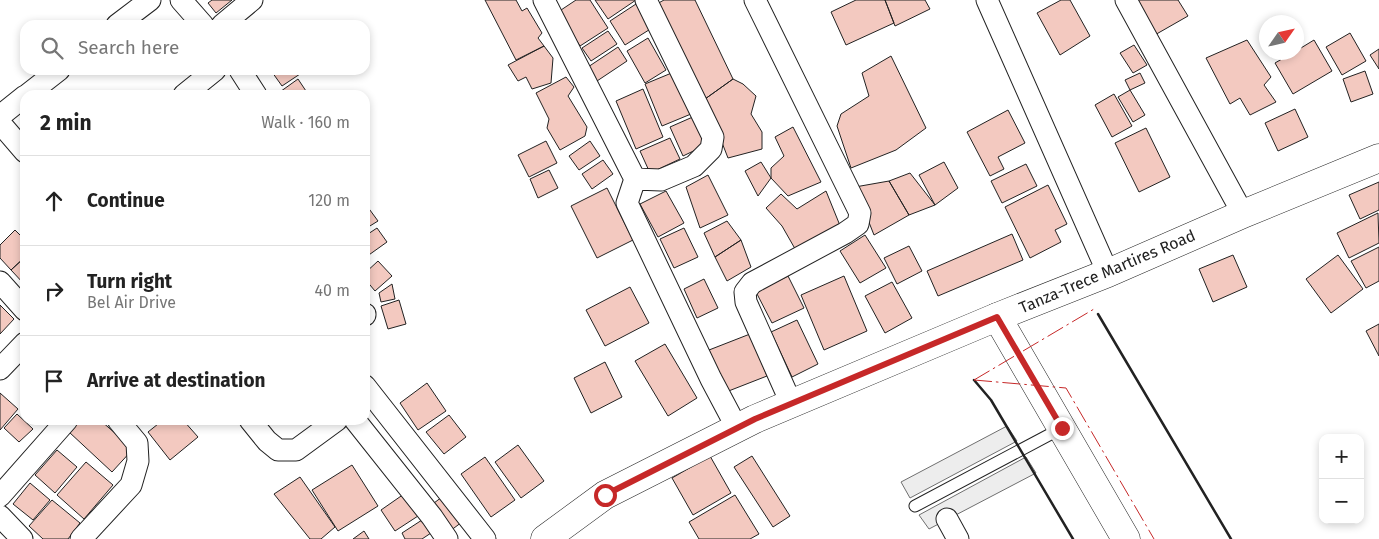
<!DOCTYPE html>
<html lang="en">
<head>
<meta charset="utf-8">
<style>
	:root { --surface:#fff; --page:#f2f2f2; --text:#222; --muted:#767676; --line:#e0e0e0 }
	body { margin:0; font-family:"Fira Sans",sans-serif; background:var(--page); color:var(--text) }
	.controls { position:absolute; right:15px; bottom:15px; display:grid; overflow:hidden; border-radius:10px; box-shadow:0 2px 8px #0003 }
	.controls button { width:45px; height:45px; display:grid; place-items:center; padding:0; border:0; border-bottom:1px solid var(--line); background:var(--surface); color:var(--text); font:25px sans-serif }
	.compass { position:absolute; left:1259px; top:15px; width:45px; height:45px; border-radius:50%; background:var(--surface); box-shadow:0 2px 8px #0003; rotate:56deg }
	.stop { position:absolute; width:15px; height:15px; margin:-11px; border:4px solid #c62828; border-radius:50%; background:#fff }
	.stop.end { background:#c62828; border-color:#fff; box-shadow:0 1px 5px #0008 }
	.list { margin:0; padding:0; list-style:none }
	h2 { display:flex; justify-content:space-between; align-items:center; height:65px; margin:0; padding:0 20px; font-size:21px }
	h2 small { font-size:16px; font-weight:400; color:var(--muted) }
	.list li { display:grid; grid-template-columns:32px 1fr auto; gap:15px; align-items:center; box-sizing:border-box; height:90px; padding:0 20px; border-top:1px solid var(--line) }
	.list b { display:block; font-size:19px; white-space:nowrap }
	.list p { margin:0; font-size:16px; white-space:nowrap; color:var(--muted) }
	.list em { font-size:16px; font-style:normal; color:var(--muted) }
	.icon { flex:none; width:28px; height:28px; fill:none; stroke:currentColor; stroke-width:2; stroke-linecap:round; stroke-linejoin:round }
	.map { position:relative; flex:none; width:1379px; height:539px; overflow:hidden }
	.search { position:absolute; background:var(--surface); box-shadow:0 2px 8px #0003; left:20px; top:20px; width:350px; height:55px; display:flex; align-items:center; gap:12px; box-sizing:border-box; padding:0 18px; border-radius:15px; color:var(--muted); font-size:19px }
	.panel { position:absolute; background:var(--surface); box-shadow:0 2px 8px #0003; left:20px; top:90px; width:350px; height:335px; border-radius:15px }
	.map>svg:first-child { display:block }
	.parking { fill:#ededed; stroke:#6f6f6f }
	.building { fill:#f3c9c0; stroke:#222 }
	.lines { fill:none; stroke-linecap:round; stroke-linejoin:round }
	.lane-casing { stroke:#222; stroke-width:13 }
	.street-casing { stroke:#222; stroke-width:23 }
	.secondary-casing { stroke:#222; stroke-width:29 }
	.primary-casing { stroke:#222; stroke-width:29 }
	.lane { stroke:#fff; stroke-width:11 }
	.street { stroke:#fff; stroke-width:21 }
	.secondary { stroke:#fff; stroke-width:28 }
	.primary { stroke:#fff; stroke-width:28 }
	.wall { stroke:#222; stroke-width:2.5 }
	.power { stroke:#c62828; stroke-width:1; stroke-dasharray:18 4 2.5 4; stroke-linecap:butt }
	.route { stroke:#c62828; stroke-width:6 }
	.labels { text-anchor:middle; stroke-width:4; stroke-linejoin:round; paint-order:stroke }
	.street-label { font-size:16px; fill:#222; stroke:#fff }
</style>
</head>
<body>
<div class="map">
<svg width="1379" height="539" viewBox="0 0 1379 539">
	<rect width="100%" height="100%" fill="#fff"/>
	<path class="parking" d="M1007 426 1017 441 910 498 901 482Z
		M1026 457 1036 473 929 529 919 515Z"/>
	<path class="building" d="M212 0H232L216 13 208 3Z
		M485 0H516L522 11 527 8 542 33 538 38 544 46 516 60Z
		M576 0H590L608 28 580 46 558 12Z
		M595 0H636L608 19Z
		M664 0H695L733 79 705 99 655 5Z
		M856 0H885L894 23 846 45 831 12Z
		M885 0H925L930 9 895 26Z
		M1061 0H1070L1090 36 1060 55 1037 13Z
		M1129 0H1178L1188 16 1153 36Z
		M636 4 652 28 625 45 610 21Z
		M608 31 617 44 591 61 582 48Z
		M1350 33 1366 61 1342 75 1326 47Z
		M648 38 666 70 645 83 627 51Z
		M1247 40 1271 77 1264 85 1276 102 1250 115 1240 98 1230 104 1206 58Z
		M1314 40 1332 71 1293 94 1275 63 1294 52H1296V51Z
		M1134 45 1147 65 1133 73 1120 53Z
		M544 46 553 58 551 83 532 89 526 77 518 81 508 65Z
		M618 47 627 61 597 81 588 67Z
		M1379 49V69L1370 55Z
		M891 56 926 128 896 150 851 168 837 126 841 114 869 96 862 73Z
		M275 70H301L303 72 282 86 272 72Z
		M1365 71 1373 94 1351 102 1343 79Z
		M674 72 691 114 662 126 645 84Z
		M1140 73 1145 83 1130 90 1125 80Z
		M566 77 574 87 568 96 587 127 585 136 560 150 547 128 549 119 536 93Z
		M298 79 308 94 306 95H278L277 94Z
		M733 79 743 84 756 96 751 114 762 132V149L728 158 705 99Z
		M643 89 663 137 636 149 616 101Z
		M1130 90 1145 115 1133 122 1118 97Z
		M1114 94 1132 126 1112 137 1095 105Z
		M1295 109 1308 137 1278 151 1265 123Z
		M1008 110 1025 143 998 157 1004 169 990 176 967 132Z
		M695 116 708 144 683 156 670 127Z
		M793 127 821 182 788 196 771 178V168L784 156 775 137Z
		M1146 128 1170 177 1139 192 1115 143Z
		M670 138 680 159 650 173 640 151Z
		M546 141 557 163 529 177 518 155Z
		M590 141 600 156 579 170 569 156Z
		M603 160 613 174 592 189 582 174Z
		M761 162 771 178 758 196 745 171Z
		M944 162 958 188 935 205 919 175Z
		M1026 164 1037 186 1002 203 991 181Z
		M549 170 558 188 538 198 530 179Z
		M910 173 935 205 909 215 889 181Z
		M708 175 728 215 700 228 686 187Z
		M889 181 909 215 874 235 855 187Z
		M1379 182V210L1360 219 1349 195Z
		M1048 185 1067 224 1055 230 1061 242 1030 258 1005 207Z
		M607 188 633 240 597 258 571 206Z
		M666 191 684 223 658 237 640 204Z
		M826 191 841 228 798 254 782 226 766 208 781 194 797 209Z
		M367 206 378 221 365 229V208Z
		M1378 213 1379 243 1349 258 1337 233Z
		M727 221 741 240 715 257 704 233Z
		M377 228 387 242 366 257 365 236Z
		M684 228 698 257 674 268 660 239Z
		M15 230 25 240V257L11 270 0 258V245Z
		M1012 234 1023 260 938 296 927 271Z
		M865 235 886 268 860 283 840 251Z
		M741 240 751 267 727 281 715 257Z
		M909 246 922 271 897 284 884 258Z
		M1379 247V281L1366 288 1351 261Z
		M1233 255 1247 287 1213 302 1199 269Z
		M1338 255 1363 289 1331 313 1306 279Z
		M25 257V285L11 270Z
		M378 261 392 276 375 291 365 279V273Z
		M788 276 804 308 772 323 756 292Z
		M844 276 867 331 824 350 801 295Z
		M704 279 718 308 697 318 684 289Z
		M892 282 912 318 885 333 865 296Z
		M392 284 395 299 381 302 379 293Z
		M630 287 649 323 605 346 586 310Z
		M399 300 406 324 388 329 381 306Z
		M0 305 14 319 0 334Z
		M797 320 818 364 792 377 771 332Z
		M1379 324V356L1366 331Z
		M750 334 767 376 726 392 709 350Z
		M665 344 697 398 668 416 635 361Z
		M605 362 622 397 591 413 574 378Z
		M427 383 446 411 418 430 400 403Z
		M0 393 18 409 0 430Z
		M17 414 33 429 19 442 4 428Z
		M449 415 466 437 444 454 426 432Z
		M80 420H100L133 449 112 472 69 432Z
		M163 420H183L198 437 170 460 148 432Z
		M518 445 544 481 521 498 495 462Z
		M57 450 77 467 55 493 35 475Z
		M710 456 731 493 693 515 672 478Z
		M752 456 790 516 773 527 734 467Z
		M485 457 515 500 491 517 461 474Z
		M86 462 113 485 84 519 57 495Z
		M352 465 378 506 338 531 312 490Z
		M300 477 335 527 321 539H310L274 494Z
		M30 483 50 500 33 520 13 504Z
		M404 494 418 516 395 531 381 510Z
		M735 495 759 534 750 539H699L689 522Z
		M442 497 462 522 450 531 430 506Z
		M52 500 80 523 68 539H43L29 526Z
		M422 520 431 533 422 539H405L402 533Z
		M364 531 369 539H353Z"/>
	<g class="lines">
		<g class="lane-casing">
			<path id="lane" d="M915 506 1062 428"/>
		</g>
		<g class="street-casing">
			<path id="street" d="M181 0 203 25
				M544 0 635 179 627 203 711 379 737 428
				M755 0 860 213 858 224 845 233 752 283 745 292 746 302 791 403
				M987 0 1108 273
				M1126 0 1243 214
				M117 25 150 0
				M222 25 252 0
				M240 70 256 95
				M27 95 59 70
				M184 95 215 70
				M0 116 25 96
				M0 123 25 152
				M635 179 661 180 694 166 711 149 713 137 646 0
				M0 282 25 310
				M365 314V315
				M0 369 25 343
				M365 386 485 539
				M250 420 267 441 278 450H296L337 420
				M355 420 432 517 447 539
				M0 496 67 420
				M0 516 22 539
				M947 519 958 539
				M81 539 131 485 138 461 137 443 118 420"/>
		</g>
		<g class="secondary-casing">
			<path id="secondary" d="M997 317 1126 539"/>
		</g>
		<g class="primary-casing">
			<path id="primary" d="M545 539 605 495 755 419 997 317 1108 273 1243 214 1379 158"/>
		</g>
		<use href="#lane" class="lane"/>
		<use href="#street" class="street"/>
		<use href="#secondary" class="secondary"/>
		<use href="#primary" class="primary"/>
		<path class="wall" d="M1098 314 1231 539
			M974 380 991 400 1073 539"/>
		<path class="power" d="M974 380 1066 388 1154 539
			M974 380 1094 309"/>
	</g>
	<g class="lines">
		<path class="route" d="M605 495 755 419 997 317 1062 428"/>
	</g>
	<g class="labels">
		<g class="street-label">
			<text transform="translate(1107 271) rotate(-23)" y="6">Tanza-Trece Martires Road</text>
		</g>
	</g>
</svg>
<div class="controls">
<button>+</button>
<button>−</button>
</div>
<svg class="compass" viewBox="-18 -18 36 36"><path d="M0-13l5 13h-10z" fill="#e53935"/><path d="M0 13l5-13h-10z" fill="#767676"/></svg>
<div class="stop" style="left:605px;top:495px"></div>
<div class="stop end" style="left:1062px;top:428px"></div>
<div class="search"><svg class="icon" aria-label="search" viewBox="0 0 24 24"><circle cx="10" cy="10" r="6"/><path d="M15 15l6 6"/></svg>Search here</div>
<section class="panel">
<h2>2 min<small>Walk · 160 m</small></h2>
<ul class="list">
<li><svg class="icon" aria-label="ahead" viewBox="0 0 24 24"><path d="M12 20V5M6 11l6-6 6 6"/></svg><div><b>Continue</b></div><em>120 m</em></li>
<li><svg class="icon" aria-label="right" viewBox="0 0 24 24"><path d="M7 20v-9h11M14 6l5 5-5 5"/></svg><div><b>Turn right</b><p>Bel Air Drive</p></div><em>40 m</em></li>
<li><svg class="icon" aria-label="arrive" viewBox="0 0 24 24"><path d="M6 21V4h12l-3 4 3 4H6"/></svg><div><b>Arrive at destination</b></div></li>
</ul>
</section>
</div>
</body>
</html>
